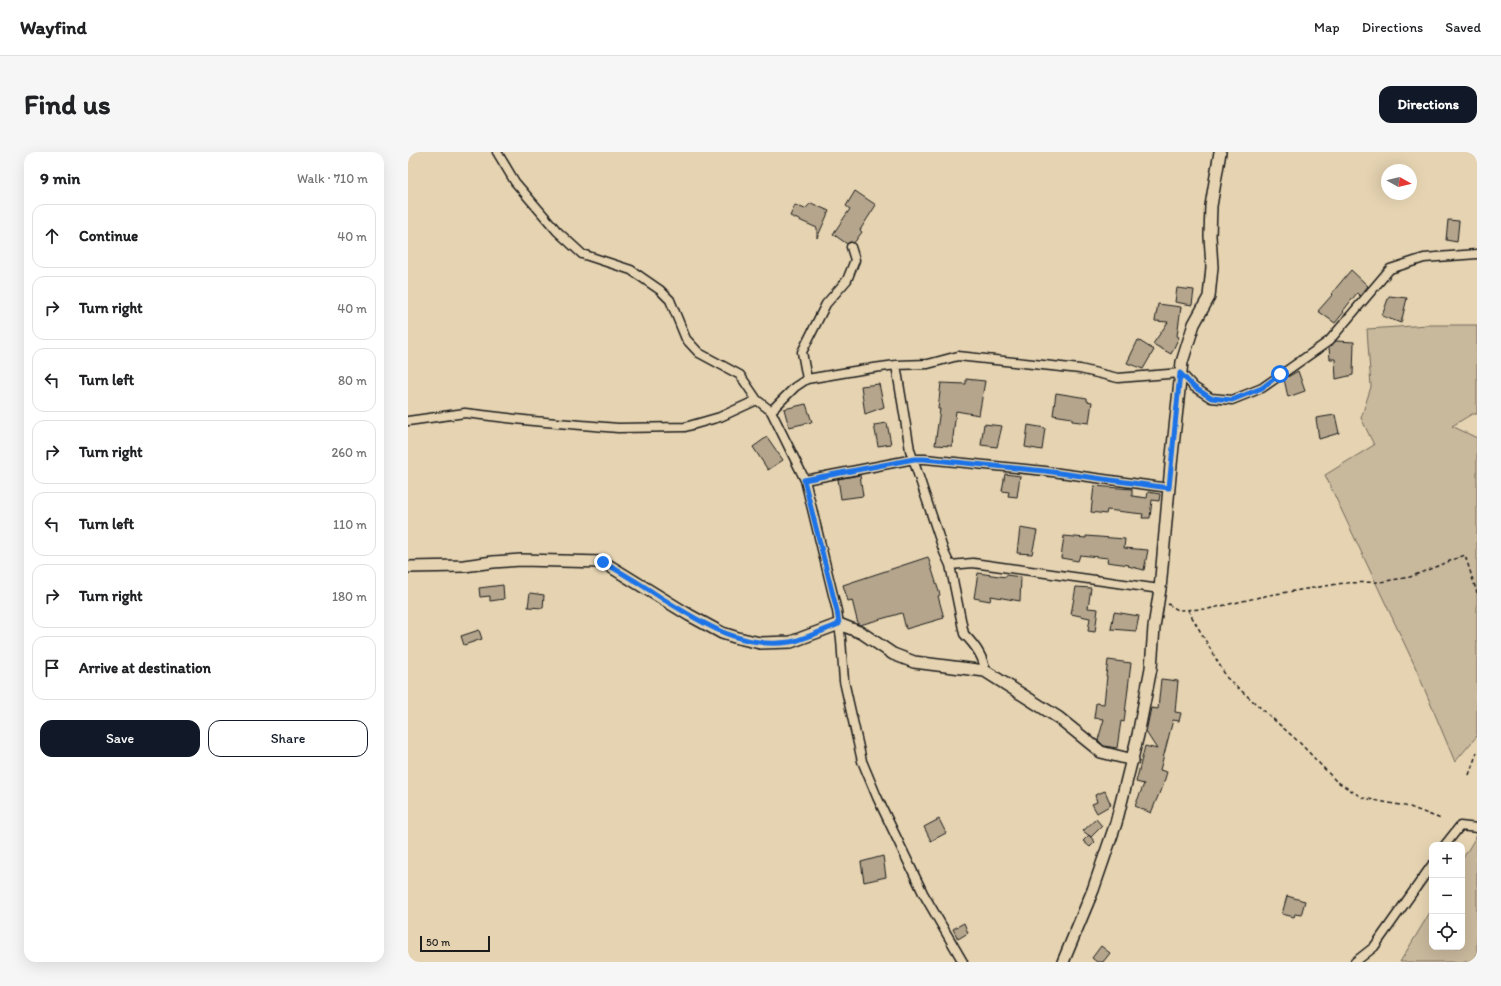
<!DOCTYPE html>
<html lang="en">
<head>
<meta charset="utf-8">
<style>
	:root { --surface:#fff; --page:#f6f6f6; --text:#202124; --muted:#757577; --line:#e0e0e0; --accent:#111827 }
	body { margin:0; font-family:Itim,sans-serif; background:var(--page); color:var(--text) }
	.controls { position:absolute; right:12px; bottom:12px; display:grid; overflow:hidden; border-radius:8px; box-shadow:0 4px 16px #0002 }
	.controls button { width:36px; height:36px; display:grid; place-items:center; padding:0; border:0; border-bottom:1px solid var(--line); background:var(--surface); color:var(--text); font:20px sans-serif }
	.compass { position:absolute; left:973px; top:12px; width:36px; height:36px; border-radius:50%; background:var(--surface); box-shadow:0 4px 16px #0002; rotate:98deg }
	.scale { position:absolute; left:12px; bottom:10px; width:70px; box-sizing:border-box; padding-left:4px; border:2px solid #1c1c1c; border-top:0; font-size:11px; line-height:14px; white-space:nowrap; color:#1c1c1c; -webkit-text-stroke:3px #e5d3b1; paint-order:stroke }
	.stop { position:absolute; width:12px; height:12px; margin:-9px; border:3px solid #1a73e8; border-radius:50%; background:#fff }
	.stop.end { background:#1a73e8; border-color:#fff; box-shadow:0 1px 4px #0008 }
	.list { margin:0; padding:0; list-style:none }
	h2 { display:flex; justify-content:space-between; align-items:center; height:52px; margin:0; padding:0 16px; font-size:17px }
	h2 small { font-size:13px; font-weight:400; color:var(--muted) }
	.list li { display:grid; grid-template-columns:26px 1fr auto; gap:12px; align-items:center; box-sizing:border-box; height:64px; margin:0 8px 8px; padding:0 8px; border:1px solid var(--line); border-radius:12px }
	.list b { display:block; font-size:15px; white-space:nowrap }
	.list em { font-size:13px; font-style:normal; color:var(--muted) }
	.actions { display:flex; gap:8px; padding:12px 16px }
	.actions a { flex:1; padding:9px 0; border:1px solid var(--accent); border-radius:12px; text-align:center; font-size:14px; color:var(--accent) }
	.actions .main { background:var(--accent); color:#fff }
	.icon { flex:none; width:22px; height:22px; fill:none; stroke:currentColor; stroke-width:2; stroke-linecap:round; stroke-linejoin:round }
	.map { position:relative; flex:none; width:1069px; height:810px; overflow:hidden; border-radius:12px }
	header { display:flex; align-items:center; gap:24px; box-sizing:border-box; height:56px; padding:0 20px; background:var(--surface); border-bottom:1px solid var(--line) }
	header strong { font-size:19px }
	nav { display:flex; gap:22px; margin-inline-start:auto; font-size:14px }
	.intro { display:flex; align-items:center; justify-content:space-between; box-sizing:border-box; height:96px; padding:0 24px }
	h1 { margin:0; font-size:28px }
	.button { padding:10px 18px; border-radius:12px; background:var(--accent); color:#fff; font-size:14px; font-weight:700 }
	main { display:flex; gap:24px; padding:0 24px }
	aside { flex:1; background:var(--surface); border-radius:12px; box-shadow:0 4px 16px #0002 }
	.map>svg:first-child { display:block }
	.green { fill:#c8b89c; stroke:#726a5c }
	.building { fill:#b4a58c; stroke:#1c1c1c }
	.lines { fill:none; stroke-linecap:round; stroke-linejoin:round }
	.street-casing { stroke:#1c1c1c; stroke-width:11 }
	.secondary-casing { stroke:#1c1c1c; stroke-width:14 }
	.path { stroke:#1c1c1c; stroke-width:1.5; stroke-dasharray:4 3; stroke-linecap:butt }
	.street { stroke:#e5d3b1; stroke-width:8 }
	.secondary { stroke:#e5d3b1; stroke-width:11 }
	.route { stroke:#1a73e8; stroke-width:5 }
</style>
</head>
<body>
<header>
<strong>Wayfind</strong>
<nav><a>Map</a><a>Directions</a><a>Saved</a></nav>
</header>
<div class="intro"><h1>Find us</h1><a class="button">Directions</a></div>
<main>
<aside>
<h2>9 min<small>Walk · 710 m</small></h2>
<ul class="list">
<li><svg class="icon" aria-label="ahead" viewBox="0 0 24 24"><path d="M12 20V5M6 11l6-6 6 6"/></svg><div><b>Continue</b></div><em>40 m</em></li>
<li><svg class="icon" aria-label="right" viewBox="0 0 24 24"><path d="M7 20v-9h11M14 6l5 5-5 5"/></svg><div><b>Turn right</b></div><em>40 m</em></li>
<li><svg class="icon" aria-label="left" viewBox="0 0 24 24"><path d="M17 20v-9H6M10 6l-5 5 5 5"/></svg><div><b>Turn left</b></div><em>80 m</em></li>
<li><svg class="icon" aria-label="right" viewBox="0 0 24 24"><path d="M7 20v-9h11M14 6l5 5-5 5"/></svg><div><b>Turn right</b></div><em>260 m</em></li>
<li><svg class="icon" aria-label="left" viewBox="0 0 24 24"><path d="M17 20v-9H6M10 6l-5 5 5 5"/></svg><div><b>Turn left</b></div><em>110 m</em></li>
<li><svg class="icon" aria-label="right" viewBox="0 0 24 24"><path d="M7 20v-9h11M14 6l5 5-5 5"/></svg><div><b>Turn right</b></div><em>180 m</em></li>
<li><svg class="icon" aria-label="arrive" viewBox="0 0 24 24"><path d="M6 21V4h12l-3 4 3 4H6"/></svg><div><b>Arrive at destination</b></div></li>
</ul>
<div class="actions"><a class="main">Save</a><a>Share</a></div>
</aside>
<div class="map">
<svg width="1069" height="810" viewBox="0 0 1069 810">
	<rect width="100%" height="100%" fill="#e5d3b1"/>
	<filter id="ink" filterUnits="userSpaceOnUse"><feTurbulence type="fractalNoise" baseFrequency=".025" numOctaves="2"/><feDisplacementMap in="SourceGraphic" scale="8" xChannelSelector="R" yChannelSelector="G"/><feConvolveMatrix kernelMatrix="1 2 1 2 8 2 1 2 1" color-interpolation-filters="sRGB"/></filter>
	<g filter="url(#ink)">
		<path class="green" d="M1020 173H1069V262H1064L1044 274 1069 286V584L1047 610 1006 512 917 323 966 293 953 266 963 235 959 177Z
			M1069 683V810H992L1024 757V795H1054V708Z"/>
		<path class="building" d="M447 39 468 53 452 78 454 80 446 91 442 90 439 92 425 82 442 57 438 54Z
			M403 51 421 59 409 86V76L382 64 387 53 397 57Z
			M1040 68 1051 69 1049 90 1038 88Z
			M943 118 960 134 952 144 949 141 935 159 936 160 927 171 910 159 925 142 924 141Z
			M769 136 786 138 784 153 767 150Z
			M981 144 999 146 993 171 974 164Z
			M750 152 773 155 769 184 771 185 763 202 745 192 760 170 747 169Z
			M730 188 746 198 735 217 719 211Z
			M928 189 946 190 945 223 928 227 927 207H922L921 196Z
			M890 219 897 239 880 245 876 227Z
			M558 227 577 229 571 263 548 259 544 294 527 293 532 257H530L533 231 558 232Z
			M471 232 476 255 457 262 453 234Z
			M648 241 679 246V249L684 250 681 271 664 269V266L645 263Z
			M398 252 404 270 381 275 376 257Z
			M927 263 931 281 911 287 908 266Z
			M479 271 483 292 470 294 466 273Z
			M576 272 594 274 589 295 573 293Z
			M620 273 637 276 634 298 617 295Z
			M359 285 375 308 360 318 345 295Z
			M597 322 612 324 609 345 600 344 601 340 594 339Z
			M452 323 455 344 433 347 430 327Z
			M686 334 724 337V344L739 346 740 340 752 342 751 349 744 348 742 366H734L735 362 699 358 698 362 683 360Z
			M612 376 629 379 624 402 609 401Z
			M656 384 678 386V384L717 387 716 396 740 398 736 418 720 414 721 413 699 410 700 406 672 403 670 409 653 406Z
			M520 405 532 443 530 444 536 466 498 477 494 461 452 473 450 472 444 448 440 449 435 433Z
			M570 421 598 425V423L613 425 612 449 583 444 582 449 566 446Z
			M95 433 96 447 82 449V444L72 445 71 436Z
			M668 435 683 436 680 456 690 457 687 480 680 479 682 466 663 462Z
			M122 441 136 443 135 456 120 455Z
			M706 460 731 464 728 479 703 477Z
			M71 478 74 487 56 493 53 484Z
			M700 508 723 511 716 570 713 569 709 596 696 594 690 588 696 567 686 566 688 551 696 552 699 524H698Z
			M753 527 770 529 767 560 773 561 771 569 765 568 752 618 759 620 754 637H753L743 661 727 654 736 632 728 630 737 594 749 597 738 580 743 556 750 557Z
			M697 639 703 653 689 661 684 652 689 650 687 643Z
			M531 667 538 681 523 689 516 675Z
			M688 667 694 674 683 685 675 679Z
			M681 683 687 690 682 695 675 689Z
			M475 704 478 725 456 730 453 710Z
			M879 744 897 749 893 763 887 762 886 765 874 762Z
			M556 771 560 781 550 787 545 777Z
			M693 794 702 801 695 810H689L684 806Z"/>
		<g class="lines">
			<g class="street-casing">
				<path id="street" d="M89 0 107 30 149 79 174 102 223 118 252 138 262 148 278 187 291 201 332 223 349 248 363 259 397 328 429 459 433 487 436 529 454 609 469 645 515 741 555 810
					M488 213 502 298 536 400 542 413 556 482C566 492 576 505 577 519
					M399 227 394 200 418 152 439 128 447 108 443 95
					M363 259 387 235 399 227 458 217 488 213 520 212 550 204 672 217 710 226 773 221 786 235 803 246 824 248 854 236 921 189 982 117 1016 106 1069 102
					M0 269 57 261 125 269 210 276 277 275 312 265 349 248
					M397 328 506 307H517L637 319 761 336
					M542 413 565 411 752 437
					M1037 693 1052 674 1069 676
					M947 810 966 795 1024 713"/>
			</g>
			<g class="secondary-casing">
				<path id="secondary" d="M0 415 56 414 85 410 113 408 195 410 281 463 314 481 330 486 352 491 383 490 431 472 454 481 485 502 506 510 577 519 651 566 693 600 725 608
					M655 810 685 738 708 671 730 583 743 516 746 475 752 437 763 313 774 210 786 172 801 145 804 115 802 84 803 54 812 0"/>
			</g>
			<path class="path" d="M760 452 770 458 800 457 861 443 936 431 972 430 1002 425 1057 403 1069 441
				M780 458 819 526 891 590 928 629 955 646 1002 655 1033 667
				M1061 623 1069 600"/>
			<use href="#street" class="street"/>
			<use href="#secondary" class="secondary"/>
		</g>
	</g>
	<g class="lines" filter="url(#ink)">
		<path class="route" d="M195 410C216 422 236 434 255 447 296 472 333 497 382 490 395 488 418 477 431 472L429 459 396 328 506 307H516L637 319 761 336 772 221 786 235 803 246 824 248 854 236 872 222"/>
	</g>
</svg>
<div class="controls">
<button>+</button>
<button>−</button>
<button><svg class="icon" aria-label="locate" viewBox="0 0 24 24"><circle cx="12" cy="12" r="6"/><path d="M12 2v4M12 18v4M2 12h4M18 12h4"/></svg></button>
</div>
<svg class="compass" viewBox="-18 -18 36 36"><path d="M0-13l5 13h-10z" fill="#e53935"/><path d="M0 13l5-13h-10z" fill="#757577"/></svg>
<div class="scale">50 m</div>
<div class="stop" style="left:872px;top:222px"></div>
<div class="stop end" style="left:195px;top:410px"></div>
</div>
</main>
</body>
</html>
